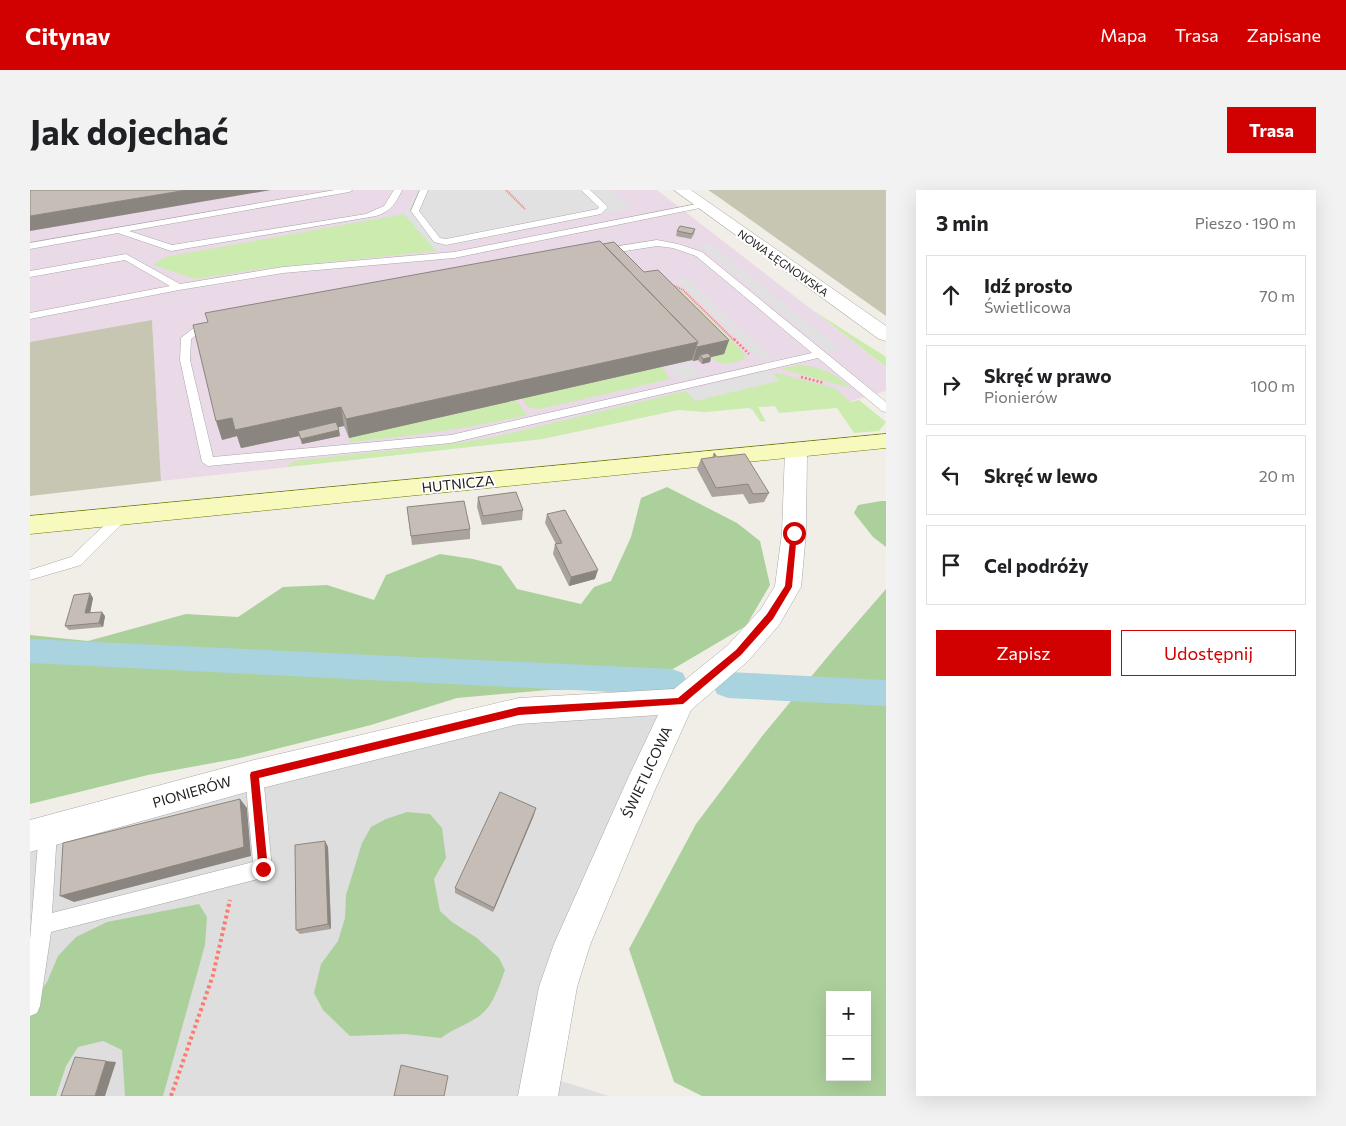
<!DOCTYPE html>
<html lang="pl">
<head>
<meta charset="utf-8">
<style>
	:root { --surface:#fff; --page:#f2f2f2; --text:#202124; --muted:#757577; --line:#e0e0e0; --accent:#d10001 }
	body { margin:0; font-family:Commissioner,sans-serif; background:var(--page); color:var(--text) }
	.controls { position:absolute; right:15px; bottom:15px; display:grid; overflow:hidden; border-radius:0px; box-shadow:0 5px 20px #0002 }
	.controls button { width:45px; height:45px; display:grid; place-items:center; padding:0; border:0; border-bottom:1px solid var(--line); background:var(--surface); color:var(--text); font:25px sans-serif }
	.stop { position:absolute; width:15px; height:15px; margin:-11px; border:4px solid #d10001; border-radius:50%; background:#fff }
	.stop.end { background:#d10001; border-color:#fff; box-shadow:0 1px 5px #0008 }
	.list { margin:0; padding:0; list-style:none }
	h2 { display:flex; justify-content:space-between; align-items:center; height:65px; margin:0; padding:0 20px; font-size:21px }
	h2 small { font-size:16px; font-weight:400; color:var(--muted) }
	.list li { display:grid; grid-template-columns:32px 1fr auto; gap:15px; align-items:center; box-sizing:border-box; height:80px; margin:0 10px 10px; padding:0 10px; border:1px solid var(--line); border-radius:0px }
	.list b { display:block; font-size:19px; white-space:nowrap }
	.list p { margin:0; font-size:16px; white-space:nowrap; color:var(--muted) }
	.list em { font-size:16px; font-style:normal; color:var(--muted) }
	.actions { display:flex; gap:10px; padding:15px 20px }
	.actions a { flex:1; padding:11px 0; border:1px solid var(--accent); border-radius:0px; text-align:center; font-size:18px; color:var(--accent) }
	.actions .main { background:var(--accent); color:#fff }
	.icon { flex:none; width:28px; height:28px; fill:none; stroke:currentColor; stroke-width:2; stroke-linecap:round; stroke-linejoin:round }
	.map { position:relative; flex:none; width:856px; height:906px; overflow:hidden; border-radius:0px }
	header { display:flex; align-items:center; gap:30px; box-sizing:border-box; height:70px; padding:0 25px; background:var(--accent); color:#fff }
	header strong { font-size:24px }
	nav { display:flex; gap:28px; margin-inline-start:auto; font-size:18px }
	.intro { display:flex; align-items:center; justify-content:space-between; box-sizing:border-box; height:120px; padding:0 30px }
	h1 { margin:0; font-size:35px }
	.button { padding:12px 22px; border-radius:0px; background:var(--accent); color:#fff; font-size:18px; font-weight:700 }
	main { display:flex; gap:30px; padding:0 30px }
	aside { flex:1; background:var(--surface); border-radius:0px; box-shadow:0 5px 20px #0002 }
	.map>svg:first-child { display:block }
	.residential { fill:#dfdede }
	.industrial { fill:#ead9e7 }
	.construction { fill:#c6c6b2 }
	.grass { fill:#ccebae }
	.forest { fill:#acd09c; fill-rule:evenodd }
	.parking { fill:#e1e1e1 }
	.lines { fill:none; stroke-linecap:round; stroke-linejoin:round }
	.canal { fill:#a8d3df; fill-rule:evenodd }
	.lane-casing { stroke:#a8a8a8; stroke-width:1 }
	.street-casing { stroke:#a8a8a8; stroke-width:1 }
	.secondary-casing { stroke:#6f7b04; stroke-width:1 }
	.path-far2 { stroke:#fb7c6f; stroke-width:2; stroke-dasharray:1 1; stroke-linecap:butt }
	.path-far1 { stroke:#fb7c6f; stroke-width:2.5; stroke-dasharray:2 2; stroke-linecap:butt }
	.path { stroke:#fb7c6f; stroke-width:4; stroke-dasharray:3 3; stroke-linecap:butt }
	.lane { fill:#fff; fill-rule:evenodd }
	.street { fill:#fff; fill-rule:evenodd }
	.secondary { fill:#f7fabc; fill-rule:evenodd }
	.wall { fill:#aaa39d }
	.shaded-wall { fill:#8b857f }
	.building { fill:#c6beb6; stroke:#8b857f }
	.route { fill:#d10001 }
	.labels { text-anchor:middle; stroke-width:4; stroke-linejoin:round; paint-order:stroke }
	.far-street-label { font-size:11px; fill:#212121; stroke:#fff }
	.street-label { font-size:14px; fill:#212121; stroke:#fff }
</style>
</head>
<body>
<header>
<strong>Citynav</strong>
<nav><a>Mapa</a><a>Trasa</a><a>Zapisane</a></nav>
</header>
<div class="intro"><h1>Jak dojechać</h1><a class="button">Trasa</a></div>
<main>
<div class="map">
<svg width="856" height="906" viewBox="0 0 856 906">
	<rect width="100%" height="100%" fill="#f1eee7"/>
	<path class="residential" d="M469 515 633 521 512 885 579 906H0V638Z"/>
	<path class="industrial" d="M0 0H627L856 177V201L814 213 648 220 512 249 131 291 122 131 0 152Z"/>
	<path class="construction" d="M678 0H856V126L687 6Z
		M122 130 131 291 0 306V152Z"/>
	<path class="grass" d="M374 24 407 61 230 79 165 89 123 75 135 67Z
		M640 97 650 100 714 163 715 168C703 174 691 177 681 167L693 164Z
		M784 121 856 167V177Z
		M769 175C790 176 806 184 821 198L751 179Z
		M632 177 640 189 510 219 498 217 492 208Z
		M746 183 804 198 821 212 829 210 856 232 849 241 824 243 807 218 749 223 745 216 728 217 736 232 730 231 722 219 718 218 676 222 648 220 512 249 257 277 262 272 271 270 420 254 460 248 656 201 665 211 749 190 743 184Z
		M486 210 497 225C437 239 381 246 320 252L319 248Z"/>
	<path class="forest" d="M637 297 707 333 730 351 740 395 716 436 609 499 518 500 427 508 341 535 210 568 118 585 0 614V445L58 451 156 424 208 427 253 397 297 395 344 410 356 385 410 364 443 369 471 376 487 399 551 414 564 397 581 391 601 347 611 308Z
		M851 311H856V357L843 347 824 323 828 315Z
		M856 399V906H672L644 892 599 759 666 634 733 545 804 459ZM800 805H837V887H800Z
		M377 622 400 624 412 638 416 668 404 689 410 721 422 732 447 748 469 768 475 780C469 796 463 817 448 827 436 835 423 839 411 848L375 844 320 846 293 820 284 803 291 774 308 751 315 728 316 705 332 653 341 637 356 629Z
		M169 714 177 727 175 755 133 906H95L92 860 73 851 48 857 36 876 26 906H0V814L3 812 17 792 28 766 46 747 77 732Z"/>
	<path class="parking" d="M387 0H582L602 18 404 59 374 24Z
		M680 53 810 159 798 162 669 55Z
		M655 87 742 168 731 171 645 89Z
		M661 173 672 184 649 190 638 178Z
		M739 181 749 191 665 211 656 201Z"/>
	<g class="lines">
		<path class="canal" d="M0 449 642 479 653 483 657 492 653 501 642 505 0 473Z
			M698 482 856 490V516L698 508 687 504 683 495 687 486Z"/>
		<g class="lane-casing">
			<path id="lane" d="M305 0H323L319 2 99 41 142 55 336 24 354 16 364 0H372C366 13 360 22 346 26L141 61 88 43 0 59V53Z
				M390 0H398L389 21 410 48 416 49 568 19 569 17 551 0H560L578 17 571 24 416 55 404 52 381 21Z
				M672 13 676 15 675 17 424 68 253 83 149 100 0 129V123L140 96 95 70 0 87V81L96 64 150 94 253 77 424 62Z
				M627 50 648 54 672 62 856 212V222L852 221 788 168 421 253 178 276 172 272 150 170 151 148 166 136 182 132 187 135 186 137 174 140 161 149 160 170 183 267 421 245 782 163 666 66 643 58 627 56 570 65 565 62 570 59Z
				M92 321 97 323 99 326 97 329 51 375 0 390V380L41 367 87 323Z
				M224 577 230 579 233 585 242 679 240 686 21 742 10 816 7 823 0 826V750L9 641 12 635 18 632 24 635 27 641 22 723 223 672 215 585 218 579Z"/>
		</g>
		<g class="street-casing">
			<path id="street" d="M644 0H661L856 136V151L849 149Z
				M766 254 774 256 777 261 776 343 771 397 749 435 718 471 661 520 624 602 560 755 547 797 528 906H488L509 797 524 754 599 586 628 525 489 534 224 600 0 662V630L224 570 489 508 644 499 698 455 731 419 745 396 752 343 755 261 758 256Z"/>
		</g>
		<g class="secondary-casing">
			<path id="secondary" d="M856 244V258L0 344V326Z"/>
		</g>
		<path class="path-far2" d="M476 0 495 19
			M640 94 653 100 705 151"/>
		<path class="path-far1" d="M704 149 719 164
			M771 187 794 193"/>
		<path class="path" d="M141 906 183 785 200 710"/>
		<use href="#lane" class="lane"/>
		<use href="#street" class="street"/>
		<use href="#secondary" class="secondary"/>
	</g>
	<path class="wall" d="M665 39 664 44 661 49 646 46 647 41Z
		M573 54 614 82 699 150 694 164 681 167 680 172 672 174 668 170 663 171 662 170 319 248 314 236 308 237 310 246 272 254 269 246 211 258 207 246 192 250Z
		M684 263 687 267 739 303 734 312 719 314 713 304 682 307 667 279 671 269 682 268Z
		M448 307 493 320 492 330 452 335 447 317Z
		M377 317 440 339V349L382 355Z
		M517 324 565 389 539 396 523 364 525 354H526L515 333Z
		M63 408 60 423 75 426 73 437 39 440 35 436Z
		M504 625 463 722 425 703V698Z
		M295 651 298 657 301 739 270 744 266 740Z"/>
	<path class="shaded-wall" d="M157 0H241L0 41V26Z
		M699 150 694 164 673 169 670 165 668 170 663 171 667 157Z
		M668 152 662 170 319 248 316 229Z
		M681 167 680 172 672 174 673 169Z
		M311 217 314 236 269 245 268 241 269 246 211 258 207 246 192 250 186 231 202 228Z
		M309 240 310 246 272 254 271 249Z
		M568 380 565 389 539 396 541 387Z
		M60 403 63 408 59 428 55 423Z
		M72 422 75 426 73 437 69 433Z
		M210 609 217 618 221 666 44 712 30 706Z
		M506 618 504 625 463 722 464 718Z
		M295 651 298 657 301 739 298 734Z
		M76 871 86 872 75 906H65Z"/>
	<path class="building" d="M0 0H157L0 26Z
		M650 36 665 39 662 44 647 41Z
		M570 51 668 152 316 229 311 217 205 240 202 228 186 231 163 135 178 132 175 123Z
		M584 52 614 82 628 80 699 150 667 157 666 156 668 152 573 54Z
		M678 163 681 167 673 169 670 165Z
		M306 232 309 240 271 249 268 241Z
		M684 263 687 267 715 264 739 303 723 304 718 294 686 298 671 269 685 267Z
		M486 302 493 320 453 326 448 307Z
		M434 311 440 339 381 346 377 317Z
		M535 320 568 380 541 387 525 354 532 353 517 324Z
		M60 403 55 423 72 422 69 433 35 436 44 405Z
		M470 602 506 618 464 718 425 698Z
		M210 609 214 657 30 706 33 653Z
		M295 651 298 734 266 740 265 655Z
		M45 867 76 871 65 906H31Z
		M371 875 418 886 414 906H364Z"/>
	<path class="route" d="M761 341 767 343 762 397 743 429 711 465 653 514 489 525 229 588 238 679 233 684 229 683 220 585 221 582 489 517 648 508 706 460 737 424 755 396Z"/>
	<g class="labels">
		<g class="far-street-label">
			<text transform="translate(753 73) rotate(35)" y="4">NOWA ŁĘGNOWSKA</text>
		</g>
		<g class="street-label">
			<text transform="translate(428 294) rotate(-6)" y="5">HUTNICZA</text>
			<text transform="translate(617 582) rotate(-65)" y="5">ŚWIETLICOWA</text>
			<text transform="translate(162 602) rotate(-16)" y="5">PIONIERÓW</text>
		</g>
	</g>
</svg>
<div class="controls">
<button>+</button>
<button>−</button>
</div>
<div class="stop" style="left:764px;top:343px"></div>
<div class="stop end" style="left:233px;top:679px"></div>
</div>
<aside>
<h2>3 min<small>Pieszo · 190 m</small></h2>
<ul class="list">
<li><svg class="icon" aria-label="ahead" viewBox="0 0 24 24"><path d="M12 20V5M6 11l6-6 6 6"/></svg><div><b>Idź prosto</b><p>Świetlicowa</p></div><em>70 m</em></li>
<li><svg class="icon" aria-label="right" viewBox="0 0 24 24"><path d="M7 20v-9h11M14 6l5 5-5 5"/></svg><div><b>Skręć w prawo</b><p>Pionierów</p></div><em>100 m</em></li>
<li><svg class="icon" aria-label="left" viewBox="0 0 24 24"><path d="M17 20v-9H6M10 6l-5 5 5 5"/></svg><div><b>Skręć w lewo</b></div><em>20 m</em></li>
<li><svg class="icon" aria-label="arrive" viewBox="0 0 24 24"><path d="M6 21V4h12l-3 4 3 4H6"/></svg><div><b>Cel podróży</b></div></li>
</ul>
<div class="actions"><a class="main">Zapisz</a><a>Udostępnij</a></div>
</aside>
</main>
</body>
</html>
